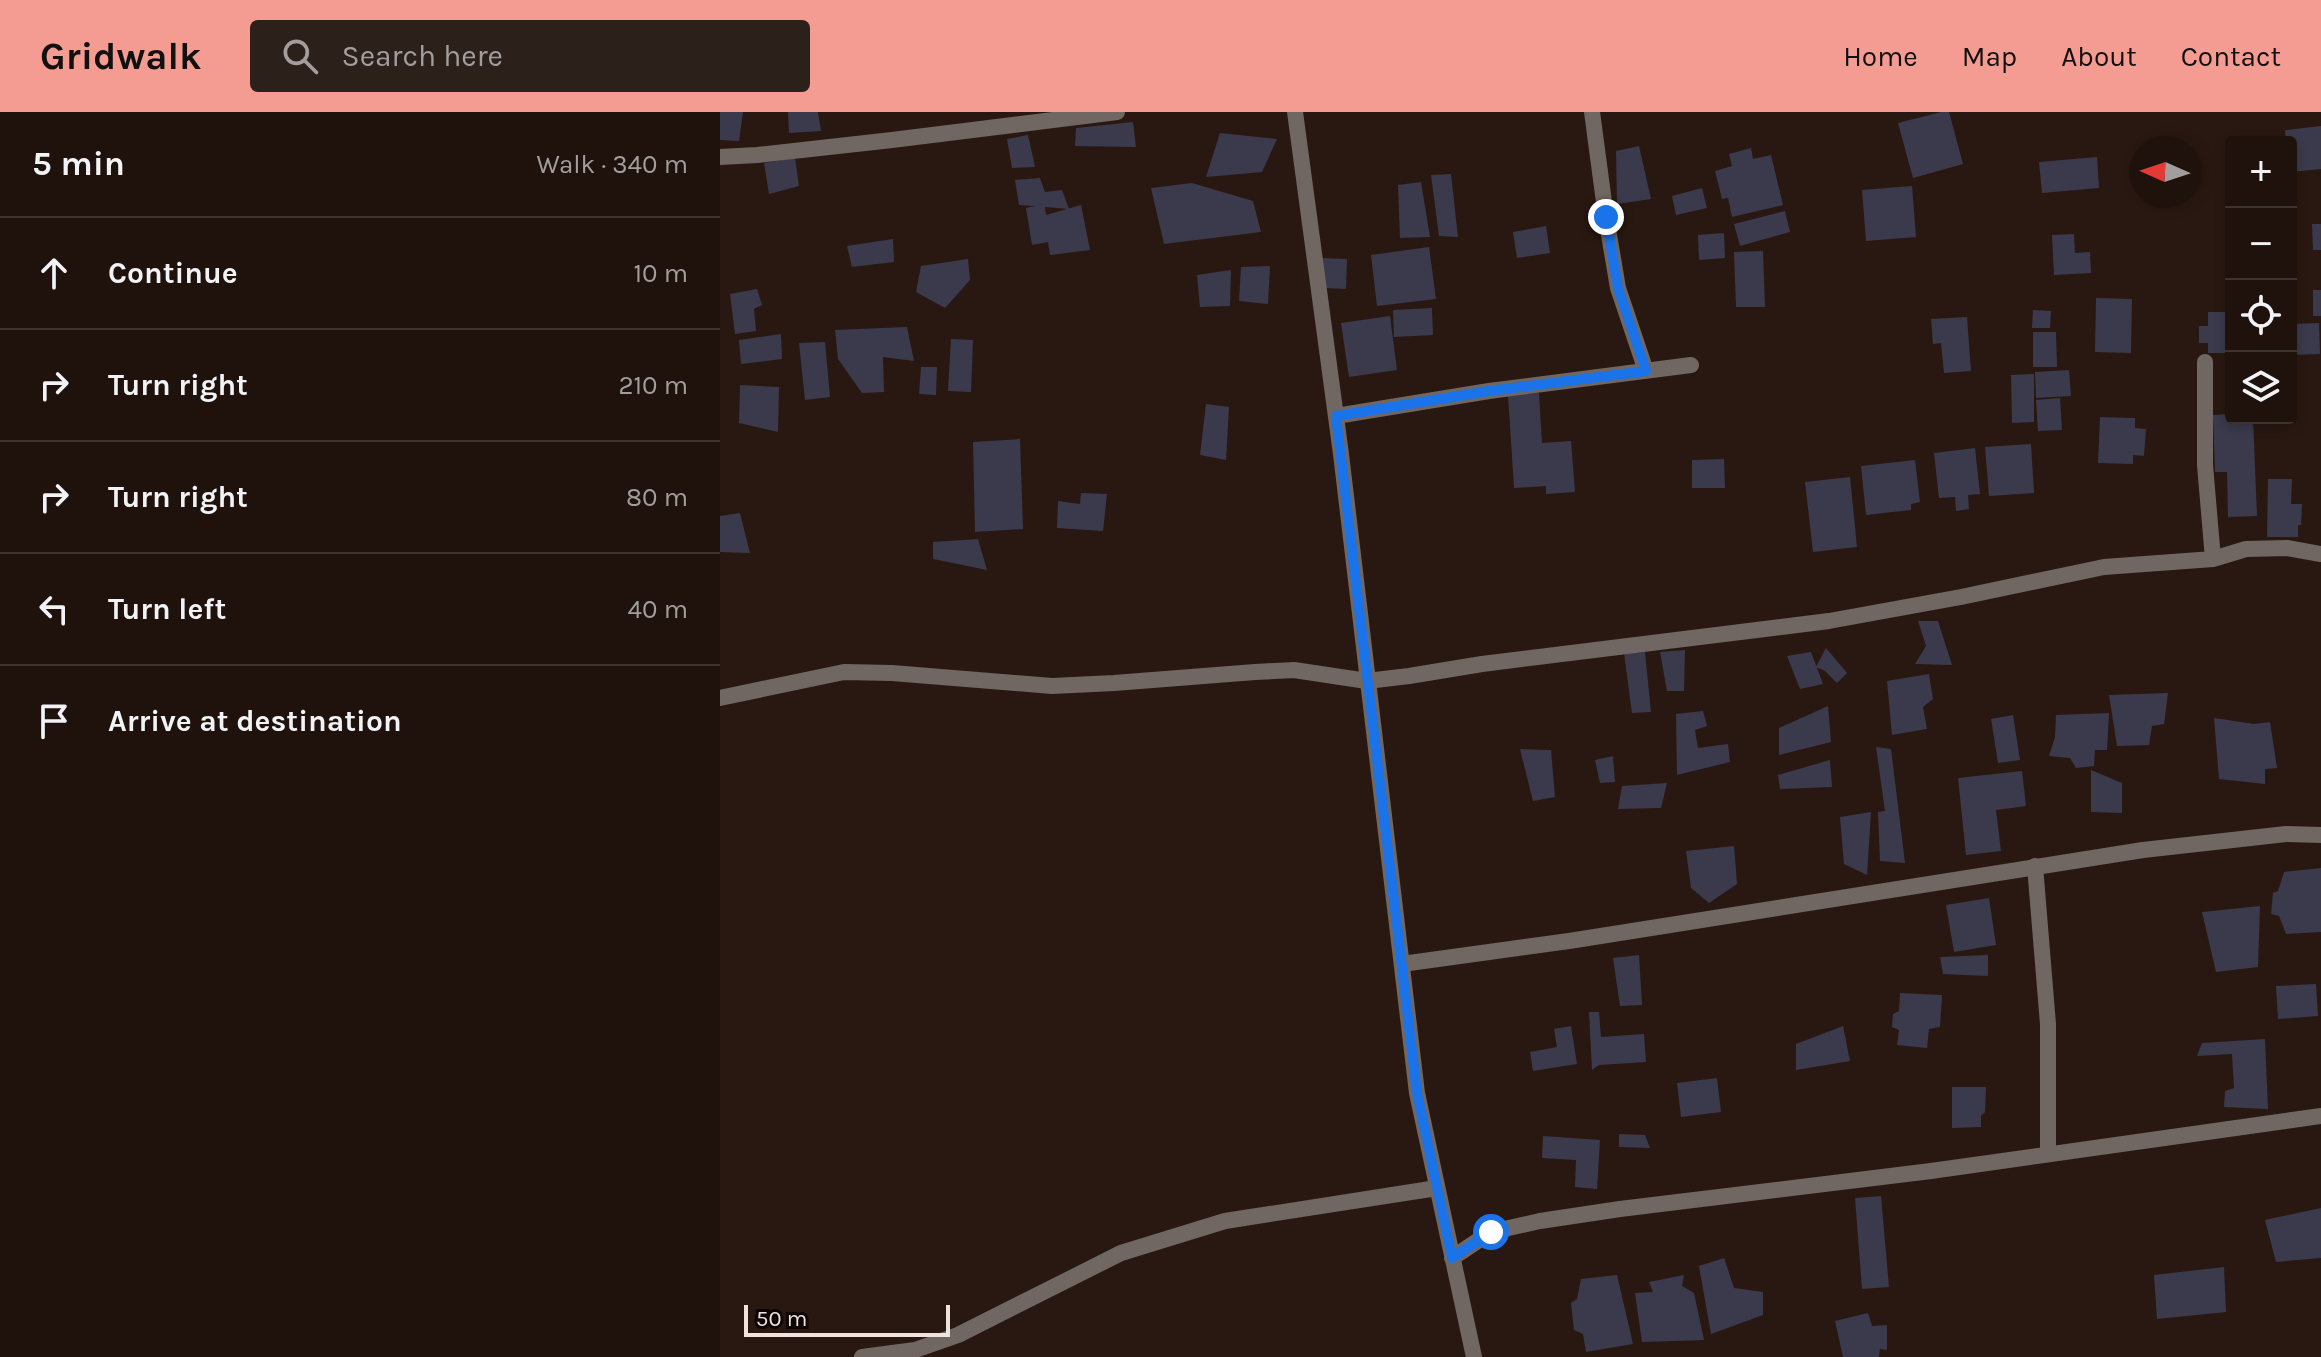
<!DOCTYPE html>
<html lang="en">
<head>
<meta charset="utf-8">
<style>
	:root { --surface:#1f120d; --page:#2c201b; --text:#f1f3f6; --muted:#a19e9d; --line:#3c322e; --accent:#f59c92 }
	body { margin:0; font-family:Karla,sans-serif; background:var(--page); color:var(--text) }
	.controls { position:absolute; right:24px; top:24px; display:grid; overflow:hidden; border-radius:8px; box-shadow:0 4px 12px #0003 }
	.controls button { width:72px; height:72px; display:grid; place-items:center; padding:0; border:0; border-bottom:2px solid var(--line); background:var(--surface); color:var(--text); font:40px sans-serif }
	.compass { position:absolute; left:1409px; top:24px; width:72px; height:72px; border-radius:50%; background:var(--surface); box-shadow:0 4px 12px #0003; rotate:273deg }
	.scale { position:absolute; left:24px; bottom:20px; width:206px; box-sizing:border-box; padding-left:8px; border:4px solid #f0e3de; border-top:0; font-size:22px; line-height:28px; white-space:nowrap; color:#f0e3de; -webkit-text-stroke:6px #0c0504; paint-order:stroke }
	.stop { position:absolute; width:24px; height:24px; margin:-18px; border:6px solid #1a73e8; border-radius:50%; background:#fff }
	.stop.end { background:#1a73e8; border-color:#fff; box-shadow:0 2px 8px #0008 }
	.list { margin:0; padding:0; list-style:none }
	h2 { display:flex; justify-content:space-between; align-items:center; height:104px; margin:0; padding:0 32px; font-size:34px }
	h2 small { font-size:26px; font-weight:400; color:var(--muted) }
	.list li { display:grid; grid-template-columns:52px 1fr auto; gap:24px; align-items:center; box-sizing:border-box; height:112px; padding:0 32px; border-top:2px solid var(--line) }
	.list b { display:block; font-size:30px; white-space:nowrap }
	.list em { font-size:26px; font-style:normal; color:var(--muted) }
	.icon { flex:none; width:44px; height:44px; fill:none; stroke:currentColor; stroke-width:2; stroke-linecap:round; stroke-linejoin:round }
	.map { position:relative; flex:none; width:1601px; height:1245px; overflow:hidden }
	header { display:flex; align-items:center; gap:48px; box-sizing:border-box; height:112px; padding:0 40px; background:var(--accent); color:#111 }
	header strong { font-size:38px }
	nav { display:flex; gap:44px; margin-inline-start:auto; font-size:28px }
	.search { width:560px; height:72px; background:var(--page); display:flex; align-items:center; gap:20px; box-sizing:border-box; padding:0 28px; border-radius:8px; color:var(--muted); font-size:30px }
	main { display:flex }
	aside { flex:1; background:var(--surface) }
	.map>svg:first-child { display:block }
	.building { fill:#3a3a4c }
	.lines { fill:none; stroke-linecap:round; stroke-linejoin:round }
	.street { stroke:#706762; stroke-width:16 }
	.route { stroke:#1a73e8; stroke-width:10 }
</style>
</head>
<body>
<header>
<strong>Gridwalk</strong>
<div class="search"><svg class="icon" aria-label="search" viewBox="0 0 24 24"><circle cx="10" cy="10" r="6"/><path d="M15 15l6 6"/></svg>Search here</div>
<nav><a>Home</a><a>Map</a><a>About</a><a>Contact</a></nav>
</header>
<main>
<aside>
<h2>5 min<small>Walk · 340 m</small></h2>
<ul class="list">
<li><svg class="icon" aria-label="ahead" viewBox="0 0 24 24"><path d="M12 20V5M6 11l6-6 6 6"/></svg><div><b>Continue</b></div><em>10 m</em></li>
<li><svg class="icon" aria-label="right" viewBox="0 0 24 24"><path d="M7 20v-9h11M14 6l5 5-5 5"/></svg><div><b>Turn right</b></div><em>210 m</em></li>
<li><svg class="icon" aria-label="right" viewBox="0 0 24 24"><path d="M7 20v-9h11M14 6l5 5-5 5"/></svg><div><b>Turn right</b></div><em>80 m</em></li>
<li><svg class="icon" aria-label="left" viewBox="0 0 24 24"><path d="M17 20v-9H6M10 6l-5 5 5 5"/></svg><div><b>Turn left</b></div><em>40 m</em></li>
<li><svg class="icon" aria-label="arrive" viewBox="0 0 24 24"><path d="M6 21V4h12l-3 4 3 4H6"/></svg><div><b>Arrive at destination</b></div></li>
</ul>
</aside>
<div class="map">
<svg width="1601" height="1245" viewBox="0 0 1601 1245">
	<rect width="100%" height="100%" fill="#291811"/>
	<path class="building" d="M0 0H23L19 29 0 28Z
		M68 0H98L101 19 69 21Z
		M1221 0H1229L1243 52 1193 66 1178 11Z
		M413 10 416 35 355 34 356 16Z
		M1601 14V57L1571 60V30H1566L1565 18Z
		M500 21 557 27 542 60 486 65Z
		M308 23 315 55 292 56 287 27Z
		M919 34 931 87 897 92 896 39Z
		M1031 36 1033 47 1051 43 1063 93 1012 105 1008 86 1002 87 995 59 1012 54 1009 42Z
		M1377 45 1379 76 1322 81 1319 50Z
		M75 46 79 74 49 82 44 51Z
		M731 62 738 125 719 124 711 63Z
		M320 66 325 80 342 78 349 97 325 95 326 103 361 93 370 138 330 143 328 130 312 133 306 96 315 94 299 93 295 68Z
		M701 70 710 125 680 126 678 73Z
		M472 71 533 89 541 120 444 132 431 76Z
		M1192 74 1196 125 1146 129 1142 78Z
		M982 76 987 96 956 103 952 84Z
		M1065 99 1070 120 1020 134 1014 112Z
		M1592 112H1601V138H1593Z
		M826 114 830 141 797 146 793 120Z
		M1004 121 1005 146 979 148 978 123Z
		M1354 122 1355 141 1370 140 1371 161 1334 163 1332 123Z
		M173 127 174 150 132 155 127 134Z
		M709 135 716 187 657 194 651 143Z
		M1043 139 1045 195H1016L1014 140Z
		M601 146 627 147 626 177 605 176Z
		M248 147 250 168 225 196 196 180 201 154Z
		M550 154 548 192 519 189 521 155Z
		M511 158 510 194 480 195 477 163Z
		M37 177 42 193 34 197 36 219 15 222 10 182Z
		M1593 178H1601V204H1593Z
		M1376 186 1412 187 1411 241 1375 240Z
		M712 196 713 223 674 225 673 198Z
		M1313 198 1331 199 1330 216H1312Z
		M1488 200H1511V241H1488V231H1479V214H1488Z
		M670 204 677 258 629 265 621 211Z
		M1247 205 1251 259 1224 261 1221 231 1213 232 1211 207Z
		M1599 211 1600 242 1571 243V212Z
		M187 215 194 249 163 245 164 280 142 281 118 247 115 218Z
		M1313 220H1336L1337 255H1313Z
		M61 222 62 247 21 252 19 228Z
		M231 227 253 228 251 280 228 279Z
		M105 230 110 285 85 288 79 231Z
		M201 255H217L216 283 199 282Z
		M1349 258 1351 284 1316 286 1315 260Z
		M1314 262V310L1292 311 1291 263Z
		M20 273 59 275 58 320 19 311Z
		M819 281 822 331 851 329 855 380 826 382V374L794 376 788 283Z
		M1340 286 1342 318 1318 319 1316 288Z
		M486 292 509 295 506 348 480 343Z
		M1511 302V306H1533L1537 404 1508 405 1507 360H1495L1493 303Z
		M1380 305 1415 306V316L1426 317 1424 344 1413 343V352L1378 351Z
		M300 327 303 417 255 420 253 330Z
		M1311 332 1314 381 1269 384 1265 335Z
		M1255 336 1260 382 1248 383 1249 397 1236 399 1235 385 1219 386 1214 341Z
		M1004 347 1005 376H972V348Z
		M1195 348 1200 390 1191 392V398L1146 403 1141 354Z
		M1130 365 1137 435 1093 440 1085 370Z
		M1548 367H1572L1571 392H1582L1581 413H1578V425H1547Z
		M361 381 387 382 383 419 337 416 338 389 360 392Z
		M20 401 30 441 0 440V404Z
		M258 427 267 458 213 447V430Z
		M1198 509H1218L1232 553 1195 552 1206 534Z
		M1106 536 1127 561 1117 571 1105 559 1096 555Z
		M965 538 964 579H947L940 540Z
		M925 540 931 600 912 601 904 541Z
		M1091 540 1103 572 1080 577 1067 544Z
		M1209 562 1213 587 1203 595 1207 617 1172 623 1167 569Z
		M1448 581 1444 612 1432 614 1429 633 1397 634 1389 583Z
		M1108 594 1111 630 1059 643V616Z
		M983 599 987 614 975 618 978 636 1008 632 1010 650 957 663 956 602Z
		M1389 601 1387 638H1375L1374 654 1356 656 1350 646 1329 644 1335 625 1336 603Z
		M1293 603 1300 648 1278 651 1271 607Z
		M1494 606 1534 612 1550 610 1557 656 1545 657V672L1499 667Z
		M1156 635 1171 637 1185 751 1160 749 1158 700 1165 699Z
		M800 637 831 638 835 685 813 689Z
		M893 644 895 670 880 671 875 648Z
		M1110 648 1112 675 1060 677 1058 663Z
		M1371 658 1402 671V701L1371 700Z
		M1302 659 1306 694 1276 698 1281 739 1246 743 1238 666Z
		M947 671 941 696 898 697 902 674Z
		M1151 700 1147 763 1124 752 1120 705Z
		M1014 734 1017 772 989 791 971 776 966 739Z
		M1601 756V820L1566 822 1559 804 1551 802 1553 781 1558 779 1564 760Z
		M1269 786 1276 833 1234 840 1226 793Z
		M1540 794 1538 855 1496 860 1482 800Z
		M919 843 922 893 900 894 893 846Z
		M1268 843V864L1223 862 1220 845Z
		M1596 872 1598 904 1558 907 1556 874Z
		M1180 881 1222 883 1220 915 1209 917 1207 936 1177 933 1179 918 1172 915 1173 902 1179 899Z
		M869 900H879L881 925 924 922 926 950 879 953 872 958Z
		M851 914 857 952 813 959 810 940 837 935 834 917Z
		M1123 914 1130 949 1076 958V932Z
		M1545 927 1548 997 1504 995 1505 979 1514 976 1512 942 1477 944 1482 931Z
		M997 966 1001 1000 961 1005 957 971Z
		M1232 975H1266L1265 1000 1261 1004V1015L1232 1016Z
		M899 1022 925 1023 930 1036 899 1035Z
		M823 1024 880 1028 877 1077 855 1075 856 1048 822 1046Z
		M1161 1084 1169 1175 1142 1177 1135 1086Z
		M1601 1096V1146L1556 1150 1545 1108Z
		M1004 1146 1014 1176 1043 1180V1203L991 1222 979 1154Z
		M1504 1155 1506 1200 1437 1207 1434 1163Z
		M897 1163 913 1232 866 1240 863 1222 854 1218 851 1191 857 1187 861 1167Z
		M964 1163 962 1174 974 1181 984 1228 922 1230 915 1181 933 1180 929 1170Z
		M1148 1201 1152 1214 1167 1213V1238L1160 1237 1159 1245H1123L1115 1209Z"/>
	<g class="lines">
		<path class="street" d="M575 0 621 342 697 981 754 1245
			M872 0 886 105 898 176 926 259
			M0 45 37 43 172 28 397 0
			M1485 250V353L1493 447
			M616 304 769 279 971 253
			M0 586 124 560 172 561 332 574 394 571 535 560 574 558 647 569 689 564 762 552 1109 509 1241 485 1384 455 1493 447 1526 437 1567 436 1601 442
			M1315 754 1328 912V1042
			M682 852 849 829 1423 738 1566 722 1601 723
			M732 1146 771 1120 820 1109 900 1097 1211 1059 1601 1004
			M142 1245 195 1238 238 1223 401 1141 505 1109 717 1076"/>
	</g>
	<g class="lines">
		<path class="route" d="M771 1120 732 1146 697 981 616 304 769 279 926 259 898 176 886 105"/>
	</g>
</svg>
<div class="controls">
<button>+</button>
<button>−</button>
<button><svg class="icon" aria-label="locate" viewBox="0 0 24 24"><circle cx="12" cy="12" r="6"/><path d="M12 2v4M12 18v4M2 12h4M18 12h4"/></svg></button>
<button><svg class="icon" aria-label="layers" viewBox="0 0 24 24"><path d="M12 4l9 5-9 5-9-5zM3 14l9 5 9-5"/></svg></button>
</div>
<svg class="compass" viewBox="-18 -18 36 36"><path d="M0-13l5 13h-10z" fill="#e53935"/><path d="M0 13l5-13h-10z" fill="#a19e9d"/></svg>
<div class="scale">50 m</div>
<div class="stop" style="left:771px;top:1120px"></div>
<div class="stop end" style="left:886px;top:105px"></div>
</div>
</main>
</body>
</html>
